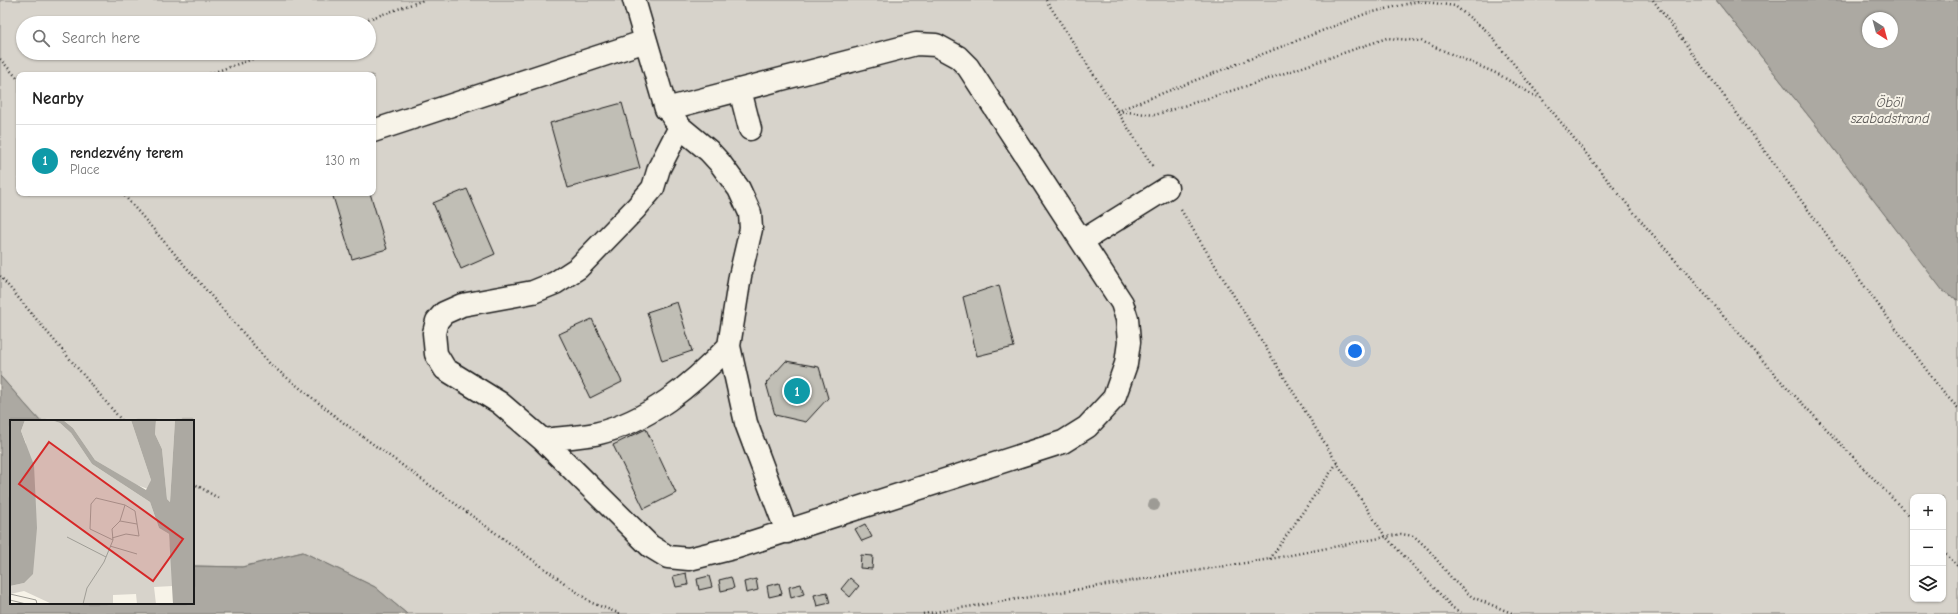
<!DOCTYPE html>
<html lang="en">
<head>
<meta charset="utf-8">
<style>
	:root { --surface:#fff; --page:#f6f6f6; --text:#222; --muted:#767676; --line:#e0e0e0; --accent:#1a73e8 }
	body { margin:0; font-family:"Comic Neue",sans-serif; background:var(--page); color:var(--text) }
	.controls { position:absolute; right:12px; bottom:12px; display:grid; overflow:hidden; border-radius:8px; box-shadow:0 1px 3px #0004 }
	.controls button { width:36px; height:36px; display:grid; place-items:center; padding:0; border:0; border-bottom:1px solid var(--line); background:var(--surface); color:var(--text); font:20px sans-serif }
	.compass { position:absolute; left:1862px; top:12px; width:36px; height:36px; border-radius:50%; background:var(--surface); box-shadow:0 1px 3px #0004; rotate:144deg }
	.you { position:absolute; left:1355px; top:351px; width:14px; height:14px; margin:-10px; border:3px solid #fff; border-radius:50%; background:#1a73e8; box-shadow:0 0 0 6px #1a73e833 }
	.badge { display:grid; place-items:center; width:26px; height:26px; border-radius:50%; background:var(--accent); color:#fff; font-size:13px; font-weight:700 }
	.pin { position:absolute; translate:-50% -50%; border:2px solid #fff; box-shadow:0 1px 4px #0006 }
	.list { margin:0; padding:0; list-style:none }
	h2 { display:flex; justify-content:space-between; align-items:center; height:52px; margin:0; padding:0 16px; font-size:17px }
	h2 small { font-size:13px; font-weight:400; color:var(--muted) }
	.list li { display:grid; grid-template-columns:26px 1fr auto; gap:12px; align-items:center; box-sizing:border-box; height:72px; padding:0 16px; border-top:1px solid var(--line) }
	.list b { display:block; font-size:15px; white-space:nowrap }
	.list p { margin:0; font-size:13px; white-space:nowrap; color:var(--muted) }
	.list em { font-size:13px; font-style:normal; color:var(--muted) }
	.icon { flex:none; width:22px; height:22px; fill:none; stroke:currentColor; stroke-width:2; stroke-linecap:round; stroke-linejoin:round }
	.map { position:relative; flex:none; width:1958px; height:614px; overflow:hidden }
	.search { position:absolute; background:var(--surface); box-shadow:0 1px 3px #0004; left:16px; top:16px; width:360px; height:44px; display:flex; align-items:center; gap:10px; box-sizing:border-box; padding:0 14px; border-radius:22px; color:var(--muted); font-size:15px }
	.panel { position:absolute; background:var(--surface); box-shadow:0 1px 3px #0004; left:16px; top:72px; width:360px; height:124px; border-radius:8px }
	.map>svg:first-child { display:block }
	.green { fill:#d7d3cb; stroke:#7a7874; fill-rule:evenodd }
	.water { fill:#aca9a2; stroke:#72716c; fill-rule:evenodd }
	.building { fill:#c0beb5; stroke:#1c1c1c }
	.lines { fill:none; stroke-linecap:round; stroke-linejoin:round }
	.minor-casing { stroke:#1c1c1c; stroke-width:25 }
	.path { stroke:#1c1c1c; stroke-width:2.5; stroke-dasharray:1 3; stroke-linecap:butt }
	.minor { stroke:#f7f3e8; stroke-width:22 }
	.tree { fill:#9d9b95 }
	.labels { text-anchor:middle; stroke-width:4; stroke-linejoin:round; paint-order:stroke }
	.water-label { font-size:14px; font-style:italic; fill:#565452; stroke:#f7f3e8 }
	.inset-road { fill:none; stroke:#9f9d96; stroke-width:1 }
	.view { fill:#d62828; fill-opacity:0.15; stroke:#d62828; stroke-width:2 }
	.inset-edge { fill:none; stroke:#1c1c1c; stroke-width:2 }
</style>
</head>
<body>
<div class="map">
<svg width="1958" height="614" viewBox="0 0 1958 614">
	<rect width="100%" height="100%" fill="#f7f3e8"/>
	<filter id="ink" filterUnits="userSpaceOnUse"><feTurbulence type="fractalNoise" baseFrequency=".025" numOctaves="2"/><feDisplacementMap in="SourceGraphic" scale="8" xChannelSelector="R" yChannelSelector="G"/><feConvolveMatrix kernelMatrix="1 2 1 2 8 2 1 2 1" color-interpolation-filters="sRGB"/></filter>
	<g filter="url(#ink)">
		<path class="green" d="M0 0H1716L1823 134 1943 290 1958 300V614H407L375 587 303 552 242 567 193 566V421H40L0 376ZM23 23H369V53H23ZM19 75H373V193H19ZM1913 497H1943V599H1913Z"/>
		<path class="water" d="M1716 0H1958V300L1943 291 1823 134ZM1868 18H1892V42H1868Z
			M0 376 40 421H11V603H193V566L242 567 303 552 375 587 407 614H0Z"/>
		<path class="building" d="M622 103 640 168 568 188 550 123Z
			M467 189 495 254 461 269 433 203Z
			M332 193H370L387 249 352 259Z
			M999 285 1014 347 977 356 963 297Z
			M677 302 692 351 662 361 647 312Z
			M592 319 622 382 590 398 559 334Z
			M786 361 819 367 828 398 806 422 775 415 766 383Z
			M646 429 676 493 644 509 613 445Z
			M865 524 872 537 862 541 855 529Z
			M861 555 873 556 872 569 860 568Z
			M686 573 688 585 676 587 673 576Z
			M709 576 712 587 699 590 697 579Z
			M731 577 734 588 721 591 719 580Z
			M850 578 859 586 850 597 841 589Z
			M756 579 758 590 746 593 744 582Z
			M779 583 782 594 769 597 767 586Z
			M801 584 804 594 791 598 789 587Z
			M827 592 830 603 817 606 814 595Z"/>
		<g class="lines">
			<g class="minor-casing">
				<path id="minor" d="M634 0 666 109 916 44 936 45 958 57 968 67 1122 303 1127 319 1129 342 1126 364 1114 398 1087 427 1063 442 737 547 689 559 668 557 650 546 543 440 500 403 445 369 436 354 434 333 437 321 444 313 462 305 533 292 555 283 578 268 636 208 653 188 659 168 680 127
					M740 90 750 129
					M672 116 680 127 709 151 720 163 739 189 750 213 751 229 740 276 729 346 746 423 787 532
					M373 131 646 41
					M1082 241 1167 188
					M543 440C560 438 578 437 595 434 648 422 692 385 729 346"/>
			</g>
			<path class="path" d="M1046 0 1153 167
				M1653 0 1942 391 1958 408
				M357 23 424 0
				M0 59 19 80
				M206 75 270 53
				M1117 111 1365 14 1419 1 1455 6 1487 31 1640 220 1779 379 1913 520
				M1118 111 1155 115 1256 83 1387 38 1421 41 1498 74 1538 98
				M122 193 271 365 344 423 592 603 621 614
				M1181 210 1337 463 1385 536 1453 608 1463 614
				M0 276 122 421
				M193 483 218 498
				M1943 551 1958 566
				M1270 559 1337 463
				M923 614 1270 559 1401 534 1414 536 1428 549 1454 581 1472 597 1514 614"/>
			<use href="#minor" class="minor"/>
		</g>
		<circle class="tree" cx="1154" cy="505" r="6"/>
	</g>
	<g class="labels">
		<g class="water-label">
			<text x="1890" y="107">Öböl<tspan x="1890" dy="16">szabadstrand</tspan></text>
		</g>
	</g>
	<g transform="translate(10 420)">
		<rect width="184" height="184" fill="#f7f3e8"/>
		<path d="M15 0H41L50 3 61 13 82 44 140 82 149 108 159 114 162 149 163 166 144 167 146 184H127L126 174 103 175V184H42L14 171 0 174V166L14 163 16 23 11 11ZM53 0H121L141 60 138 69 127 65 85 40 63 8ZM146 0H165L160 82 157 79 152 29 145 14Z" fill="#d7d3cb"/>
		<path d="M0 0H15L11 11 24 45 27 108 23 154 14 163 0 166ZM41 0H53L63 8 85 40 136 70 141 60 121 0H146L145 14 152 29 157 79 160 82 165 0H184V184H163L159 114 149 108 140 82 82 44 61 13 50 3Z" fill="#aca9a2"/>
		<path class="inset-road" d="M110 101 127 104M57 117 96 137M103 120 102 109 110 101 115 85M100 126 127 134M0 174 26 180 27 184M0 180 16 184M73 184 77 168 94 142 103 120 80 109 81 84 86 78 115 85 125 91 129 116 116 114 102 118"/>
		<path class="view" d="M39 22 173 119 143 161 9 64Z"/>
		<rect width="184" height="184" class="inset-edge"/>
	</g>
</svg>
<div class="controls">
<button>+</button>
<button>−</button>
<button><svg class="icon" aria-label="layers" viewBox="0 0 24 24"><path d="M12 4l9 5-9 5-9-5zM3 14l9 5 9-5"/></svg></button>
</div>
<svg class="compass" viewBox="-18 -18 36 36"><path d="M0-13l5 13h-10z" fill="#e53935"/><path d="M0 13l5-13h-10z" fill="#767676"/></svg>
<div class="you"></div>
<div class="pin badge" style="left:797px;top:391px;background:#0f9aa8">1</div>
<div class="search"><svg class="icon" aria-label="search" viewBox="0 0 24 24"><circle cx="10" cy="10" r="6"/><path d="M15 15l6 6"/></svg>Search here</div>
<section class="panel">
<h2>Nearby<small></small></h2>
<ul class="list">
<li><span class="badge" style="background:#0f9aa8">1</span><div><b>rendezvény terem</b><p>Place</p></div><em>130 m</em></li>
</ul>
</section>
</div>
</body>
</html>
